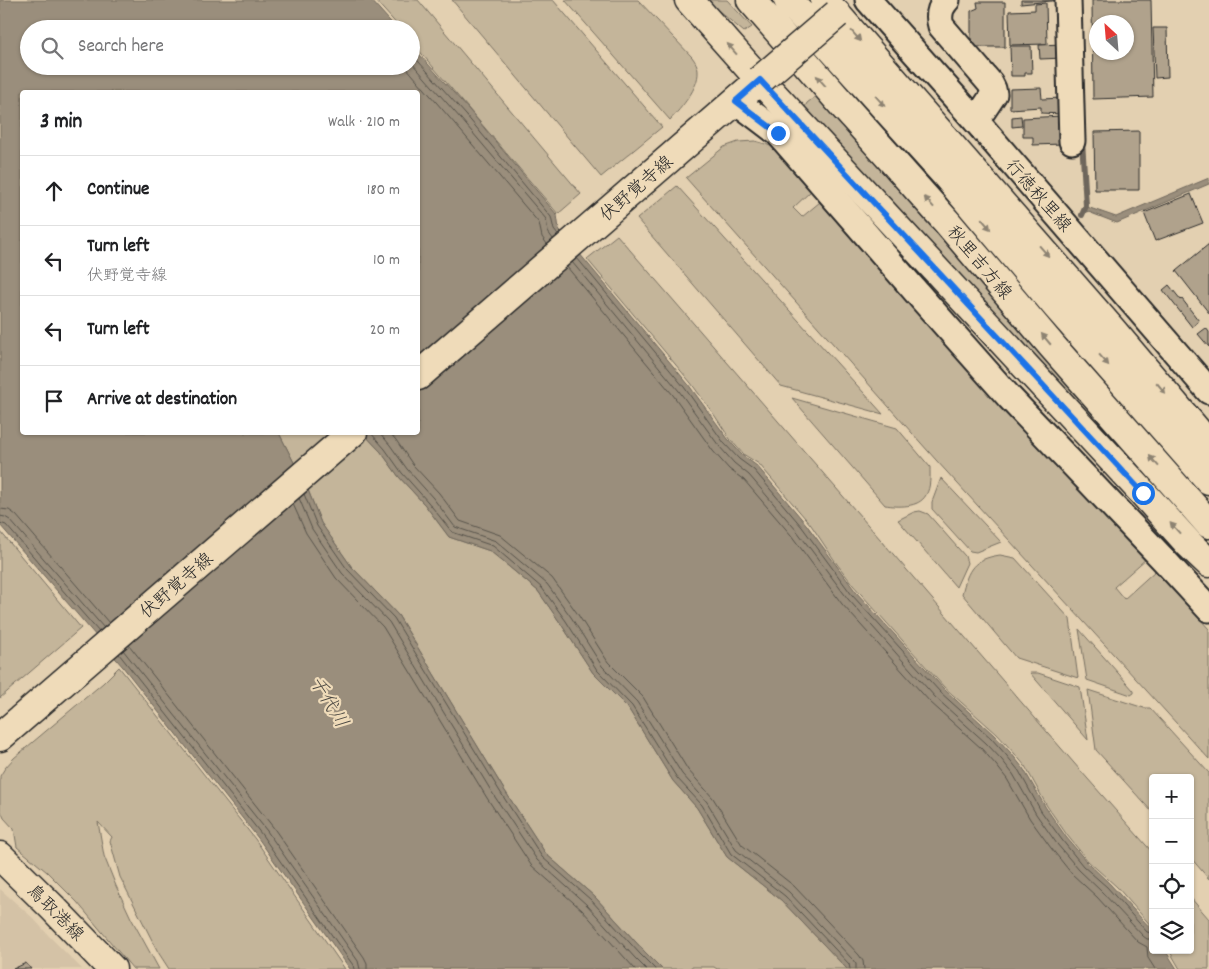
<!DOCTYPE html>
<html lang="en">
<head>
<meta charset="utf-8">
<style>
	:root { --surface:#fff; --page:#f6f6f6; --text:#202124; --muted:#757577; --line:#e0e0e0 }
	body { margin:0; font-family:Dekko,"Klee One",sans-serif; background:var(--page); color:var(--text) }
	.controls { position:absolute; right:15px; bottom:15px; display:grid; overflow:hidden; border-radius:5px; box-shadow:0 1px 4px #0004 }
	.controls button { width:45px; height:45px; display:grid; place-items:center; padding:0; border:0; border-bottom:1px solid var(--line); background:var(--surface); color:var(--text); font:25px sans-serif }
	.compass { position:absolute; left:1089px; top:15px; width:45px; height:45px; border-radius:50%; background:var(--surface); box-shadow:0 1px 4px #0004; rotate:334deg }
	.stop { position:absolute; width:15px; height:15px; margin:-11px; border:4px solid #1a73e8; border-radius:50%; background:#fff }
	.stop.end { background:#1a73e8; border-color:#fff; box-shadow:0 1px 5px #0008 }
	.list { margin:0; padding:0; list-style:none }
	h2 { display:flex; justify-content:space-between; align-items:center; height:65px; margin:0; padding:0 20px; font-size:21px }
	h2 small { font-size:16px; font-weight:400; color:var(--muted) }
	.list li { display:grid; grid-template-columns:32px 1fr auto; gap:15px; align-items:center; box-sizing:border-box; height:70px; padding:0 20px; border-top:1px solid var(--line) }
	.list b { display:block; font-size:19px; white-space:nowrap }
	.list p { margin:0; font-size:16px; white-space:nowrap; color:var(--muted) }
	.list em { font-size:16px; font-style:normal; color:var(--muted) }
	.icon { flex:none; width:28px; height:28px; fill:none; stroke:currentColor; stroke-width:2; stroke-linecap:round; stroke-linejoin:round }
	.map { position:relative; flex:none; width:1209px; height:969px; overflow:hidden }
	.search { position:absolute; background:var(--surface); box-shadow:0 1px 4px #0004; left:20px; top:20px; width:400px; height:55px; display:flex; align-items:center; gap:12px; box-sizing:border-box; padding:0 18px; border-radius:28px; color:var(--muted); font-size:19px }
	.panel { position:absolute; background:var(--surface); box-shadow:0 1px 4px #0004; left:20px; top:90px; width:400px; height:345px; border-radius:5px }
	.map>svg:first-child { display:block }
	.built { fill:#d4c2a6 }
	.green { fill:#c4b59a; stroke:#787062 }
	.water { fill:#9a8e7b; stroke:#6e665b }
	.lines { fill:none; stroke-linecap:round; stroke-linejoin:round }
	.shore { stroke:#57534b; stroke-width:1 }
	.stream { stroke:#6e665b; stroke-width:6 }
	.building { fill:#b0a28c; stroke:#2b2b2b; fill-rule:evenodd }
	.minor-casing { stroke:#2b2b2b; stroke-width:29 }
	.major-casing { stroke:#2b2b2b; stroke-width:31 }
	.minor { stroke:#efdbb9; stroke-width:25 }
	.major { stroke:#efdbb9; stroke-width:28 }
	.major-bridge-casing { stroke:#2b2b2b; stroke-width:31; stroke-linecap:butt }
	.major-bridge { stroke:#efdbb9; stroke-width:28 }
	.oneway { fill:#8d8372 }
	.route { stroke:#1a73e8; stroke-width:6 }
	.labels { text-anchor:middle; stroke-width:4.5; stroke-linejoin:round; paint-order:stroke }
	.street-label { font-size:18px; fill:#2b2b2b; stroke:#efdbb9 }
	.water-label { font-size:19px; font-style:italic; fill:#4c4943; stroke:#efdbb9 }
</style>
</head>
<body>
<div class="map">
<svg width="1209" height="969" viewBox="0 0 1209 969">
	<rect width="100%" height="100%" fill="#e3d0b1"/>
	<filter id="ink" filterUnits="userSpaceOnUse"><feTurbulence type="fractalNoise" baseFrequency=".02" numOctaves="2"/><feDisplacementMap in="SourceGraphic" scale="10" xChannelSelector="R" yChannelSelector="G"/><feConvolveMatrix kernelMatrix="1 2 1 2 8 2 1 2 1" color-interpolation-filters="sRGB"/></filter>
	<g filter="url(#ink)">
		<path class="built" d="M0 889 34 919 49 936 82 969H0Z"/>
		<path class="green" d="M375 0H418L581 194 558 214 411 41V29H401Z
			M452 0H553L662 127 601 177Z
			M565 0H638L692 57C695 61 698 66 698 71 699 88 681 108 670 120Z
			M706 0H727L752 27 744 32Z
			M816 96 1099 419 1096 422 804 109 807 103Z
			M755 141C762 143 771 145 777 150 791 161 801 177 811 191L793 208 802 217 820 202 851 238 1030 433 1147 558 1114 587 1124 599 1156 570 1209 629V759L936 460 686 178 724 147 738 142Z
			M677 186 883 414 781 386 637 219Z
			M617 235 1080 770 1153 853V928L1117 887 1088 861 1067 835 1047 806 1025 766 1015 754 997 734 944 687 853 585 837 564 811 525 759 464 743 454 730 439 715 416 691 383 587 259Z
			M792 398 897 428 930 467C930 476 931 487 926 495 919 508 898 507 885 505Z
			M279 433H363L381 452 399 477 425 505 449 537 490 551 538 591 561 624 593 673 628 708 673 781 697 808 727 857 781 900 847 969H717L714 967H691L690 969H662L644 951 595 897 546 854 503 788 398 615 351 566 321 523 308 490Z
			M941 478 1001 542 976 552 970 551 932 509V502Z
			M920 511 928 514 965 556 967 563 956 587 898 520 914 512Z
			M0 531 81 628 0 698Z
			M1000 555 1015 558 1070 619 1078 678 1016 658 962 594C968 569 973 559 1000 555Z
			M1079 629 1134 691V693L1131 695 1087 680Z
			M119 667 255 839 345 969H169L158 952 120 877 110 841 112 837 98 822 104 856 116 886 131 918 159 969H133L77 902 47 872 17 847 14 829 4 818 0 809V776L5 768 14 758 103 683Z
			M1030 673H1038L1080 687 1088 740Z
			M1088 690 1144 708H1150L1209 773V879L1190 857V778H1153V813L1096 750Z
			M1190 897 1209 919V969H1180L1169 950H1190Z"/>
		<path class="water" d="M0 0H371L397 29H29V66H411V45L470 111 557 215 559 229 688 384 728 439 742 455 757 466 806 524 856 592 944 689 994 735 1011 753 1023 768 1046 808 1066 837 1087 862 1110 884 1153 931V950H1165L1177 969H847L781 900 727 857 697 808 673 781 628 708 593 673 561 624 538 591 490 551 449 537 425 505 399 477 381 452 363 433 418 432V92H22V432L279 433 308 490 321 523 351 566 398 615 503 788 546 854 595 897 644 951 662 969H350L258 838 123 667 0 525Z
			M1209 178V184L1117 223 1086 211 1087 207 1116 217Z"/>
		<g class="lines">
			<path class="shore" d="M411 53 466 115 551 217 554 230 558 235
				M411 62 461 119 546 219 548 232 553 239
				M405 66 455 124 539 223 542 237 547 244
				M577 258 684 387 724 443 739 459 754 470 802 527 852 595 940 692 991 738 1007 756 1019 771 1041 811 1062 840 1083 866 1107 887 1147 932 1153 933
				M572 262 679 391 719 446 734 463 749 475 797 531 848 599 935 697 986 743 1002 760 1013 774 1036 814 1057 844 1079 870 1102 892 1143 936 1147 939H1153
				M567 267 673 395 713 451 729 469 744 480 791 535 842 604 930 702 981 748 996 765 1007 779 1030 819 1051 848 1072 874 1097 897 1138 942 1147 947 1148 958 1155 969
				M370 432 385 449 402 473 428 502 452 532 493 546 542 588 566 621 597 670 632 706 677 778 702 805 731 854 785 896 849 964 850 969
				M379 432 390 445 407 469 433 498 455 527 496 541 547 584 571 617 602 666 637 702 682 774 707 802 736 850 789 892 853 960 856 964V969
				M389 432 396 440 413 465 439 493 460 521 500 535 552 578 577 613 608 662 643 697 688 770 713 798 742 845 794 886 859 955 863 961 864 969
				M304 494 317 526 347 569 394 618 499 790 542 857 591 900 640 954 655 969
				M299 498 312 529 342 573 389 622 493 794 537 860 587 905 635 958 646 969
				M293 504 306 533 336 578 383 627 487 798 531 865 582 910 635 969
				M0 509 9 510 16 515 109 623
				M0 516 5 517 10 520 104 628
				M0 523 6 525 99 632
				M129 645 273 827 364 957 367 963V969
				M123 650 267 831 358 961 360 969
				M119 654 262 835 345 954 353 965 354 969"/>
			<path class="stream" d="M1082 215 1086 206 1082 140"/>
		</g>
		<path class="building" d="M1021 0H1061L1021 4Z
			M1092 0H1151L1153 97 1093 99ZM1096 22H1126V52H1096Z
			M977 2H1005V47H971V11L978 8Z
			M1046 3 1047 44 1010 45 1009 11 1035 10V4Z
			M1153 28H1167L1168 77 1155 78Z
			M1063 44 1064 58 1040 59 1039 45Z
			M1010 46H1031L1032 73H1025V76H1011Z
			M1041 88 1042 99 1061 98V114L1041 113V107L1010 109V89Z
			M1021 116 1022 126 1012 127V117Z
			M1062 116 1063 144 1033 145V137H1023V118Z
			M1139 131V190H1095L1094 132Z
			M1191 194 1203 223 1155 241 1144 213Z
			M1209 244V313L1176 271Z
			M1169 285 1181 300 1182 299 1199 321 1192 327 1163 290Z
			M1206 328 1209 332V347L1198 334Z
			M26 963 31 969H13Z"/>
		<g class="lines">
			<g class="minor-casing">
				<path id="minor" d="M868 0 976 121 1209 391
					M947 0C940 7 938 16 941 26L990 83 993 89 994 94 976 121
					M1068 0 1072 141
					M736 101 778 133 924 301 1010 398 1163 559 1209 609"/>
			</g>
			<g class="major-casing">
				<path id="major" d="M689 0 760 80 1143 493 1189 544 1209 563
					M751 0 847 110 947 222 1052 346 1209 524
					M788 0 944 173 1057 307 1209 480
					M824 0 1112 330 1209 445
					M418 376 760 80
					M0 737 353 432
					M0 856 52 907 112 969"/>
			</g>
			<use href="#minor" class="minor"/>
			<use href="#major" class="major"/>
			<g class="major-bridge-casing">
				<path id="major-bridge" d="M760 80 837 14"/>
			</g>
			<use href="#major-bridge" class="major-bridge"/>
		</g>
		<defs><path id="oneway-solid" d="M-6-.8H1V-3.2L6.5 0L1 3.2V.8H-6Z" transform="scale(1.25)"/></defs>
		<g class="oneway">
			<use href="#oneway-solid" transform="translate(856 36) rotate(49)"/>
			<use href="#oneway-solid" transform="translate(732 49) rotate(-131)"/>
			<use href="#oneway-solid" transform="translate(821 81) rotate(-131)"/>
			<use href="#oneway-solid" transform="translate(880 101) rotate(48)"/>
			<use href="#oneway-solid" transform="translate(929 202) rotate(-132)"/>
			<use href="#oneway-solid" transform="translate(986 224) rotate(50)"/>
			<use href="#oneway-solid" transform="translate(1044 251) rotate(49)"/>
			<use href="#oneway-solid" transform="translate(1046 339) rotate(-130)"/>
			<use href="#oneway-solid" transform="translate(1104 360) rotate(49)"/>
			<use href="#oneway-solid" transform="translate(1161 388) rotate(50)"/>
			<use href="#oneway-solid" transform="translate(1154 461) rotate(-131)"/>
			<use href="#oneway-solid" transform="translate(1175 528) rotate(-132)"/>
		</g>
	</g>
	<g class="lines" filter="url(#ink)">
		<path class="route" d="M778 133 736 101 760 80 1143 493"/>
	</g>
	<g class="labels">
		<g class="street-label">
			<text transform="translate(636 188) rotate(-41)" y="6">伏野覚寺線</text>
			<text transform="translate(1039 195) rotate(49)" y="6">行徳秋里線</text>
			<text transform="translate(980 262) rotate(50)" y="6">秋里吉方線</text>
			<text transform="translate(176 585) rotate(-41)" y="6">伏野覚寺線</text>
			<text transform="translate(56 912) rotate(45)" y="6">鳥取港線</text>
		</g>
		<g class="water-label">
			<text transform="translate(330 701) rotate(59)" y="7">千代川</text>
		</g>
	</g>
</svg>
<div class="controls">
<button>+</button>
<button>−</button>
<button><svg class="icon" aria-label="locate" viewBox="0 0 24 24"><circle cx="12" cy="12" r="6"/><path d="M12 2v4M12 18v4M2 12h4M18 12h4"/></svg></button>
<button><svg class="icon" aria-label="layers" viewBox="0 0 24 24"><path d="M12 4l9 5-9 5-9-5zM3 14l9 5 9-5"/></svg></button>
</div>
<svg class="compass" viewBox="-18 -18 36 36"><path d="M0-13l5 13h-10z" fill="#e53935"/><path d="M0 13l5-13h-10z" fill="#757577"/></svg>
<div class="stop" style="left:1143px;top:493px"></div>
<div class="stop end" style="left:778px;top:133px"></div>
<div class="search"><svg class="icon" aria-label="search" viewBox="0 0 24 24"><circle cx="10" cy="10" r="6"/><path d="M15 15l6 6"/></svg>Search here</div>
<section class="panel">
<h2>3 min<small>Walk · 210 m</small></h2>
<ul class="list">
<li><svg class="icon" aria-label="ahead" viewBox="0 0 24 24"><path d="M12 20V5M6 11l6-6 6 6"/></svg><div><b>Continue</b></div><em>180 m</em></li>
<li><svg class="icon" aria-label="left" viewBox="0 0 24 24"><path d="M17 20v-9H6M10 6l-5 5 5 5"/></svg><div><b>Turn left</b><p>伏野覚寺線</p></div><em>10 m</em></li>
<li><svg class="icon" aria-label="left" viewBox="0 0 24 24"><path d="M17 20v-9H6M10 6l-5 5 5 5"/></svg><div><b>Turn left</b></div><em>20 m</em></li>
<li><svg class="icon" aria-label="arrive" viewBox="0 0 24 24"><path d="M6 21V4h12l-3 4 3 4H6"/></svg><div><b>Arrive at destination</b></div></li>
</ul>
</section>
</div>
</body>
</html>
